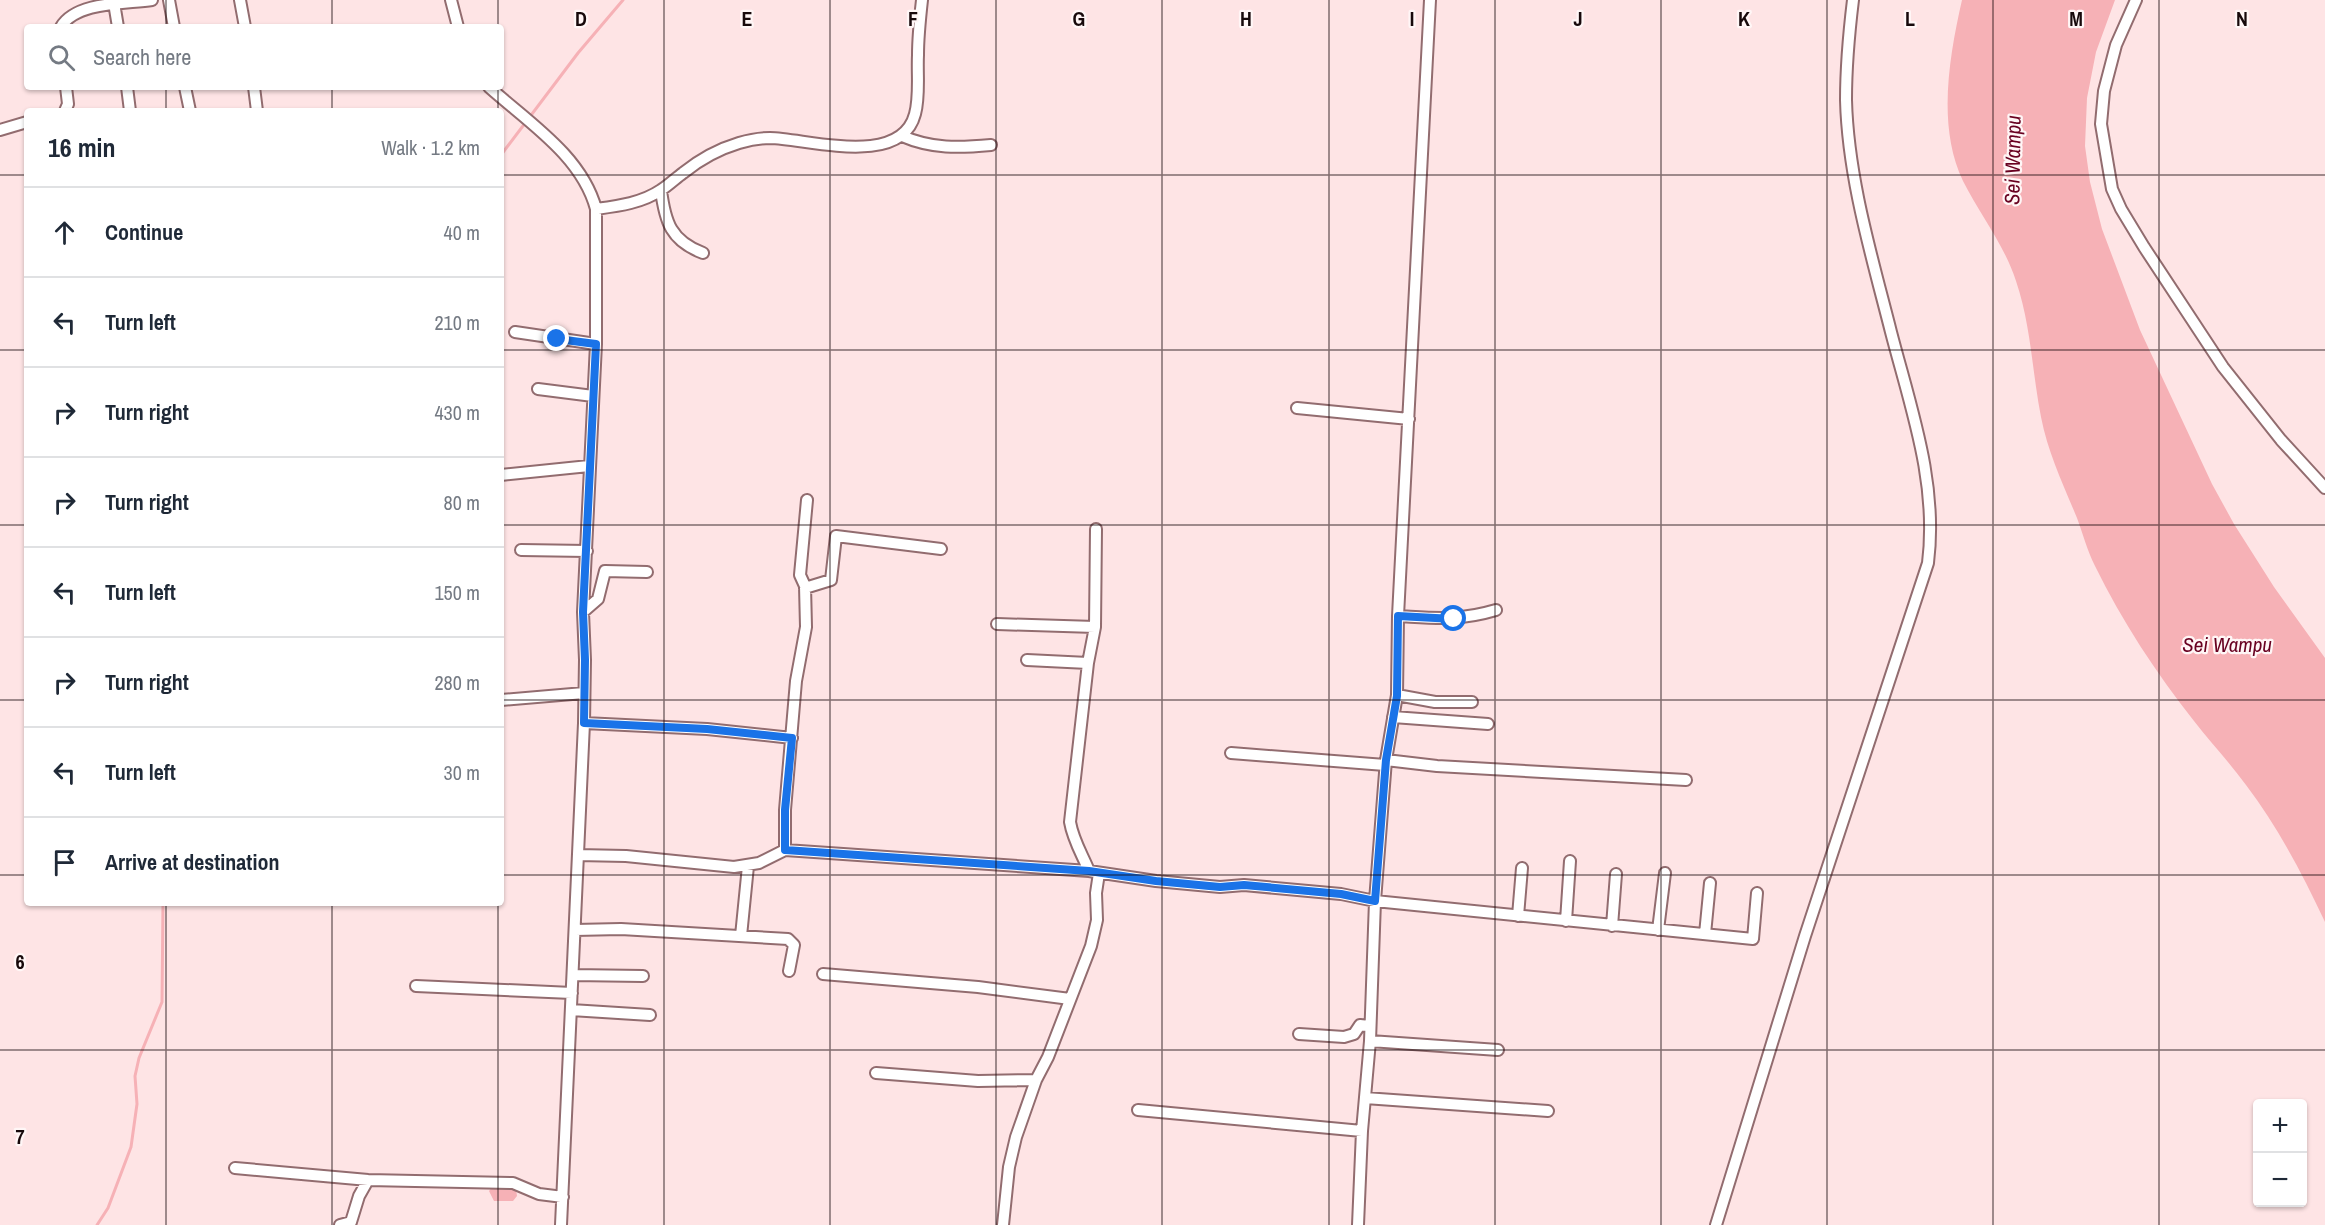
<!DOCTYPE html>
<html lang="en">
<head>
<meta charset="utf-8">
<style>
	:root { --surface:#fff; --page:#f2f2f3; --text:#1f2937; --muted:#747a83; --line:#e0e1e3 }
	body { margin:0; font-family:"Archivo Narrow",sans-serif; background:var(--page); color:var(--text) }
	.controls { position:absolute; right:18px; bottom:18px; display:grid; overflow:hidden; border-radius:6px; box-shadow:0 2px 4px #0004 }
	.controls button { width:54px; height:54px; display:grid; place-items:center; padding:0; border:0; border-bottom:2px solid var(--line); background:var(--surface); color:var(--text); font:30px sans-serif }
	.stop { position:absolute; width:18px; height:18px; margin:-14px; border:4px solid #1a73e8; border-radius:50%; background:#fff }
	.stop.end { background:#1a73e8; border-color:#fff; box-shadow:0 2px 6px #0008 }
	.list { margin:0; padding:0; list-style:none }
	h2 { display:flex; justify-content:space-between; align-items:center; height:78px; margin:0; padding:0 24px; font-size:26px }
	h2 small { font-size:20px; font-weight:400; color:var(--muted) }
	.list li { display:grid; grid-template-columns:39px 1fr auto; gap:18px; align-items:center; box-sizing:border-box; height:90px; padding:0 24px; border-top:2px solid var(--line) }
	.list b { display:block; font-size:22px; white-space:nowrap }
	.list em { font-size:20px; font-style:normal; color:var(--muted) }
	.icon { flex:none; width:33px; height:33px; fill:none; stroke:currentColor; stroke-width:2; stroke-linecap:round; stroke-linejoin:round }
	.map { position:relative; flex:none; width:2325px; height:1225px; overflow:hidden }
	.search { position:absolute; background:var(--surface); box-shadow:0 2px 4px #0004; left:24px; top:24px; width:480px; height:66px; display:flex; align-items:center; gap:15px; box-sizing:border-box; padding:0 21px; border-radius:6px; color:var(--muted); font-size:22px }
	.panel { position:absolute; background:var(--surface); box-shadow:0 2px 4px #0004; left:24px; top:108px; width:480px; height:798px; border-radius:6px }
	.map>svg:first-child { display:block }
	.water { fill:#f6b1b6 }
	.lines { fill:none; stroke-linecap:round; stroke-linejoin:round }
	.stream { stroke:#f6b1b6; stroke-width:3 }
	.minor-casing { stroke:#926c6f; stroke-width:14 }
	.minor { stroke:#fff; stroke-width:10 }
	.route { stroke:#1a73e8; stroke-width:8 }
	.grid { fill:none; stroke:#17090b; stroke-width:1.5; stroke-opacity:0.55 }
	.labels { text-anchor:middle; stroke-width:4.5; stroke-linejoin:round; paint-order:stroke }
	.water-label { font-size:21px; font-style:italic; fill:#680020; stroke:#fff6f6 }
	.grid-label { font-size:20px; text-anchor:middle; font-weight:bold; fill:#17090b; stroke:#fff6f6; stroke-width:4.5; stroke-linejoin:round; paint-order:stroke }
</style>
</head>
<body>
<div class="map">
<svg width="2325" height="1225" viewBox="0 0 2325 1225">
	<rect width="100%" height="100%" fill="#fee4e5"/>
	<path class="water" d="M1962 0H2115L2096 52 2087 98 2085 146 2090 182 2102 229 2140 330 2212 484 2234 524 2274 587 2325 658V922C2303 875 2278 827 2246 785 2230 763 2211 743 2194 721 2156 673 2122 621 2095 566 2087 550 2083 534 2077 518 2063 484 2048 453 2041 417 2032 371 2031 325 2016 281 2004 244 1980 215 1963 181 1937 127 1949 57 1962 0Z
		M494 1185 516 1189 517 1196 513 1201H494L489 1191Z"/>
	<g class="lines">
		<path class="stream" d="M501 155 578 53 623 0
			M97 1225 108 1208 131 1147 137 1104 135 1076 139 1058 162 1002 163 903"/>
		<g class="minor-casing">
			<path id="minor" d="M169 0 174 27
				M240 0 245 27
				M451 0 458 27
				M2136 0 2116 45 2104 91 2101 124 2112 189 2121 209 2144 247 2223 367 2281 440 2325 488
				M114 3 118 27
				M61 27C76 1 127 4 152 0
				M127 87 130 111
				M185 87 190 111
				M254 87 257 111
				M489 87C528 122 582 156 596 209V344L583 612 585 660 584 723 561 1225
				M65 111 68 104 66 87
				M0 130 27 122
				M902 136C932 149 959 148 991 145
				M661 190C665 222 671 241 703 253
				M596 209C618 206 642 203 661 190 669 185 676 178 683 173 699 160 719 149 739 143 749 140 760 138 770 138 809 139 901 168 915 114 920 96 917 74 918 55 918 36 920 18 922 0
				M515 332 596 344
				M538 389 593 396
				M1297 408 1409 419
				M501 475 589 466
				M521 550 587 551
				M805 588 831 580 836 536 941 549
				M583 612 598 599 605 571 647 572
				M1398 616C1436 618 1459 621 1496 610
				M997 624 1095 627
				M1027 660 1088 663
				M1397 695 1435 702H1472
				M501 700 584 693
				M1393 717 1488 724
				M584 723 707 729 792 738
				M1231 753 1385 765
				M1386 760 1437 766 1686 780
				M785 850V810L796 681 806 627 805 586 800 575 807 500
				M578 855 626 856 734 867 759 863 785 850 1089 871 1156 881 1220 887 1244 885 1341 894 1375 901 1753 939 1757 893
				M1089 871C1082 854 1073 840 1070 822L1088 663 1095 627 1096 529
				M1518 916 1522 868
				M1566 921 1570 861
				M1612 926 1616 874
				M575 930 621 929 788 939 794 945 789 971
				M1658 930 1665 873
				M1705 934 1710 883
				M741 936 748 866
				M823 974 978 987 1070 999
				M573 975 643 976
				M416 986 572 993
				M571 1010 650 1015
				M1299 1034 1344 1037 1354 1034 1360 1025 1369 1026
				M1370 1041 1498 1050
				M876 1073 978 1081 1036 1080
				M1365 1098 1548 1111
				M1138 1110 1362 1131
				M235 1168 368 1180 513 1183 539 1194 563 1197
				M340 1225 351 1222 359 1196 368 1180
				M1003 1225 1009 1167 1016 1137 1036 1080 1048 1057 1091 946 1097 920 1096 893 1099 873
				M1358 1225 1362 1131 1370 1041 1375 901 1386 760 1397 695 1398 616 1430 0
				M1716 1225 1805 936 1928 563C1938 483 1911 409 1891 332 1872 257 1848 178 1846 100 1846 66 1849 33 1853 0"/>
		</g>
		<use href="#minor" class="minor"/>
	</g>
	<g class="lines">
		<path class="route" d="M557 339 596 344 583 612 585 660 584 723 707 729 792 738 785 810V850L1089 871 1156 881 1220 887 1244 885 1341 894 1375 901 1386 760 1397 696 1398 616 1454 619"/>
	</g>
	<path class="grid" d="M166 0V27M332 0V27M498 0V27M664 0V1225M830 0V1225M996 0V1225M1162 0V1225M1329 0V1225M1495 0V1225M1661 0V1225M1827 0V1225M1993 0V1225M2159 0V1225M166 87V111M332 87V111M498 87V111M0 175H27M501 175H2325M0 350H27M501 350H2325M0 525H27M501 525H2325M0 700H27M501 700H2325M0 875H27M501 875H2325M166 903V1225M332 903V1225M498 903V1225M0 1050H2325"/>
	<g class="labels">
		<g class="water-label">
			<text transform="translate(2013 160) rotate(-89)" y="7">Sei Wampu</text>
			<text x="2227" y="652">Sei Wampu</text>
		</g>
	</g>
	<g class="grid-label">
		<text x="581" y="26">D</text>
		<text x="747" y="26">E</text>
		<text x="913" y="26">F</text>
		<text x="1079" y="26">G</text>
		<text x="1246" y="26">H</text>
		<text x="1412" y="26">I</text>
		<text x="1578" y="26">J</text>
		<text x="1744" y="26">K</text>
		<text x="1910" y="26">L</text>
		<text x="2076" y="26">M</text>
		<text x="2242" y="26">N</text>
		<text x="20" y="969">6</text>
		<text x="20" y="1144">7</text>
	</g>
</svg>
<div class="controls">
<button>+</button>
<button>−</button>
</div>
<div class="stop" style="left:1454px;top:619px"></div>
<div class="stop end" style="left:557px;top:339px"></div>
<div class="search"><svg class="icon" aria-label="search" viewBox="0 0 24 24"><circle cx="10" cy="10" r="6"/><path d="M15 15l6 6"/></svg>Search here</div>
<section class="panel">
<h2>16 min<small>Walk · 1.2 km</small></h2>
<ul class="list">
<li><svg class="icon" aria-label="ahead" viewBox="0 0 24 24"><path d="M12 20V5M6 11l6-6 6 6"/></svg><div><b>Continue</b></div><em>40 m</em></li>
<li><svg class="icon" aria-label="left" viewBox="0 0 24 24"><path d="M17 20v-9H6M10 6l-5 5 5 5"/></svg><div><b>Turn left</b></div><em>210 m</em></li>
<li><svg class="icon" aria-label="right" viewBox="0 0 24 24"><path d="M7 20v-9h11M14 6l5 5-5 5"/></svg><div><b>Turn right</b></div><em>430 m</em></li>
<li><svg class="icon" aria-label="right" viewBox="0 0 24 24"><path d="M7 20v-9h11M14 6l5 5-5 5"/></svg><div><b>Turn right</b></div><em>80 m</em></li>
<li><svg class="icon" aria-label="left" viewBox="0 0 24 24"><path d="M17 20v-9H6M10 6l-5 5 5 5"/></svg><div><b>Turn left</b></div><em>150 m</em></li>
<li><svg class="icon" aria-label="right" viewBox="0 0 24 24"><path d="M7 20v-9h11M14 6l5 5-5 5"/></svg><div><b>Turn right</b></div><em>280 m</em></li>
<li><svg class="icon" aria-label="left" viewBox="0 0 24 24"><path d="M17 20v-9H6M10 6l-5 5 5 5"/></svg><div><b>Turn left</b></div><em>30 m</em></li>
<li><svg class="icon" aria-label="arrive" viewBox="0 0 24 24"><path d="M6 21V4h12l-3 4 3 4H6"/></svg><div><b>Arrive at destination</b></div></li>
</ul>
</section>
</div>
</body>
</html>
